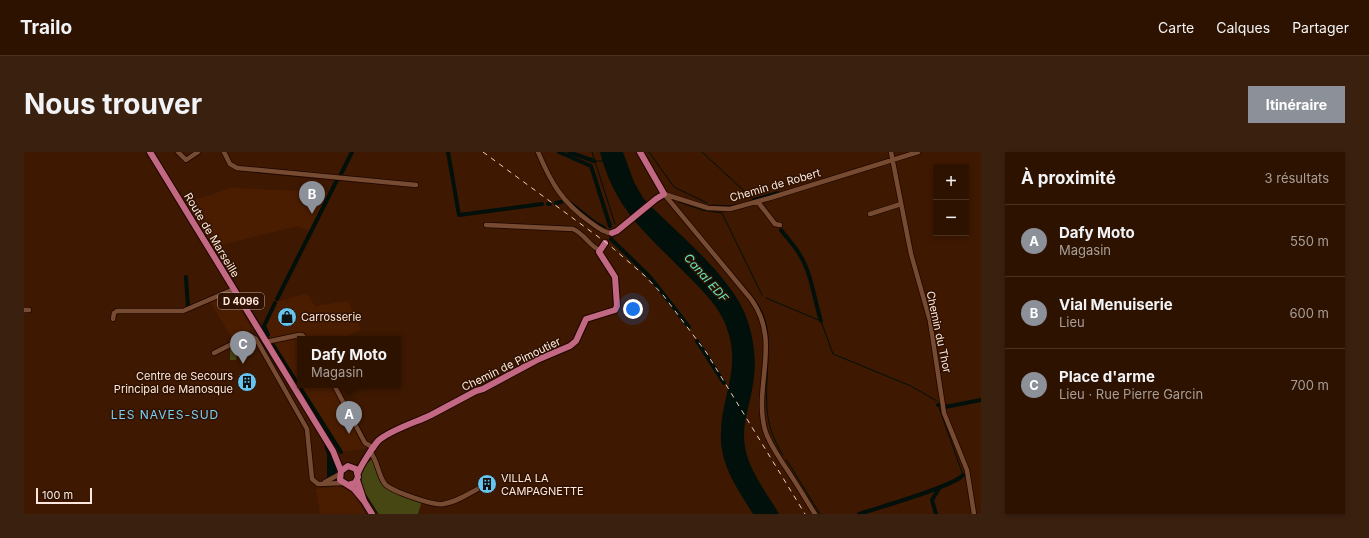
<!DOCTYPE html>
<html lang="fr">
<head>
<meta charset="utf-8">
<style>
	:root { --surface:#2e1200; --page:#3a200f; --text:#f1f3f6; --muted:#a79e99; --line:#493222; --accent:#8c9099 }
	body { margin:0; font-family:Inter,sans-serif; background:var(--page); color:var(--text) }
	.controls { position:absolute; right:12px; top:12px; display:grid; overflow:hidden; border-radius:0px; box-shadow:0 2px 6px #0003 }
	.controls button { width:36px; height:36px; display:grid; place-items:center; padding:0; border:0; border-bottom:1px solid var(--line); background:var(--surface); color:var(--text); font:20px sans-serif }
	.scale { position:absolute; left:12px; bottom:10px; width:56px; box-sizing:border-box; padding-left:4px; border:2px solid #fee8dd; border-top:0; font-size:11px; line-height:14px; white-space:nowrap; color:#fee8dd; -webkit-text-stroke:3px #2f1201; paint-order:stroke }
	.you { position:absolute; left:609px; top:157px; width:14px; height:14px; margin:-10px; border:3px solid #fff; border-radius:50%; background:#1a73e8; box-shadow:0 0 0 6px #1a73e833 }
	.badge { display:grid; place-items:center; width:26px; height:26px; border-radius:50%; background:var(--accent); color:#fff; font-size:13px; font-weight:700 }
	.pin { position:absolute; translate:-50% -33px; filter:drop-shadow(0 1px 2px #0008) }
	.pin::after { content:''; position:absolute; top:21px; width:14px; height:12px; background:inherit; clip-path:polygon(0 0,100% 0,50% 100%) }
	.popup { position:absolute; left:273px; top:184px; width:104px; height:52px; box-sizing:border-box; display:grid; place-content:center; border-radius:0px; background:var(--surface); filter:drop-shadow(0 1px 3px #0005); font-size:13px; white-space:nowrap; color:var(--muted) }
	.popup b { font-size:15px; color:var(--text) }
	.popup::after { content:''; position:absolute; left:50%; top:100%; margin-left:-8px; border:8px solid transparent; border-top-color:var(--surface) }
	.list { margin:0; padding:0; list-style:none }
	h2 { display:flex; justify-content:space-between; align-items:center; height:52px; margin:0; padding:0 16px; font-size:17px }
	h2 small { font-size:13px; font-weight:400; color:var(--muted) }
	.list li { display:grid; grid-template-columns:26px 1fr auto; gap:12px; align-items:center; box-sizing:border-box; height:72px; padding:0 16px; border-top:1px solid var(--line) }
	.list b { display:block; font-size:15px; white-space:nowrap }
	.list p { margin:0; font-size:13px; white-space:nowrap; color:var(--muted) }
	.list em { font-size:13px; font-style:normal; color:var(--muted) }
	.map { position:relative; flex:none; width:957px; height:362px; overflow:hidden; border-radius:0px }
	header { display:flex; align-items:center; gap:24px; box-sizing:border-box; height:56px; padding:0 20px; background:var(--surface); border-bottom:1px solid var(--line) }
	header strong { font-size:19px }
	nav { display:flex; gap:22px; margin-inline-start:auto; font-size:14px }
	.intro { display:flex; align-items:center; justify-content:space-between; box-sizing:border-box; height:96px; padding:0 24px }
	h1 { margin:0; font-size:28px }
	.button { padding:10px 18px; border-radius:0px; background:var(--accent); color:#fff; font-size:14px; font-weight:700 }
	main { display:flex; gap:24px; padding:0 24px }
	aside { flex:1; background:var(--surface); border-radius:0px; box-shadow:0 2px 6px #0003 }
	.map>svg:first-child { display:block }
	.built { fill:#4a1d00 }
	.green { fill:#464713 }
	.water { fill:#01100b }
	.lines { fill:none; stroke-linecap:round; stroke-linejoin:round }
	.stream { stroke:#01100b; stroke-width:1 }
	.canal { stroke:#01100b; stroke-width:4 }
	.minor-casing { stroke:#1f0500; stroke-width:6 }
	.major-casing { stroke:#1f0500; stroke-width:8 }
	.minor { stroke:#764b32; stroke-width:4.5 }
	.major { stroke:#c26883; stroke-width:6 }
	.rail { stroke:#ead2c6; stroke-width:1; stroke-dasharray:5 5; stroke-linecap:butt }
	.labels { text-anchor:middle; stroke-width:3; stroke-linejoin:round; paint-order:stroke }
	.shield { fill:#2f1201; stroke:#c0a89b; stroke-width:1 }
	.shield-label { font-size:10px; font-weight:bold; fill:#fee8dd }
	.street-label { font-size:11px; fill:#fee8dd; stroke:#2f1201 }
	.poi-label { font-size:11px; fill:#fee8dd; stroke:#2f1201; text-anchor:start }
	.water-label { font-size:12px; font-style:italic; fill:#5ee9c0; stroke:#2f1201 }
	.neighbourhood-label { font-size:12px; letter-spacing:1px; fill:#79cef6; stroke:#2f1201 }
</style>
</head>
<body>
<header>
<strong>Trailo</strong>
<nav><a>Carte</a><a>Calques</a><a>Partager</a></nav>
</header>
<div class="intro"><h1>Nous trouver</h1><a class="button">Itinéraire</a></div>
<main>
<div class="map">
<svg width="957" height="362" viewBox="0 0 957 362">
	<rect width="100%" height="100%" fill="#3e1800"/>
	<path class="built" d="M207 36 306 40 286 79 274 74 189 95 161 51Z
		M206 141 228 177 209 188 186 150Z
		M283 141 291 154 324 149 337 178 317 187H276V233H309L343 296 317 300 240 176 253 150Z
		M314 334 328 340 342 362H296L292 337Z"/>
	<path class="green" d="M221 187 227 188 224 190 230 201 213 202 212 208H206V195Z
		M348 307 364 337 398 349 394 362H354C343 343 326 325 348 307Z"/>
	<path class="water" d="M576 0H599L610 30 619 46C650 79 709 125 723 167 730 188 733 210 729 232 726 254 717 273 721 295 725 319 743 341 755 362H729C715 339 698 316 697 288 695 244 721 216 700 169 691 150 676 136 662 122 622 81 591 58 576 0Z
		M302 293 310 307 314 317 310 324 303 328V302L300 294Z"/>
	<g class="lines">
		<path class="stream" d="M568 0 591 72
			M625 0 650 35 683 51
			M678 0 730 48
			M570 9H579
			M145 26 150 34
			M655 50 678 58 698 61 738 143
			M689 53 704 54 716 52
			M604 74 611 68
			M176 76 185 89
			M189 96 208 127
			M710 123C731 147 745 160 744 193
			M212 134 225 155
			M742 146 797 169 809 202 887 234 913 249
			M227 158 241 181
			M238 191 284 263
			M250 197 300 278 302 277
			M744 205C743 243 737 269 759 303
			M914 253 939 323
			M294 280 302 294
			M762 307 796 362
			M340 340 354 362"/>
		<path class="canal" d="M424 0 435 63 518 52
			M535 0 567 14 586 74
			M545 0 570 9
			M317 22 328 0
			M730 48 754 41
			M532 51 537 50
			M546 51 571 71 580 76
			M524 52H526
			M757 78C763 86 771 94 776 103 788 123 790 147 797 169
			M587 87 626 125 665 175
			M162 125 164 155
			M253 147 313 28
			M244 183 240 174 251 151
			M673 189 700 231
			M249 193 317 300
			M914 253H915
			M921 255 957 248
			M835 362C853 356 931 334 939 323
			M912 362 908 348 916 335"/>
		<g class="minor-casing">
			<path id="minor" d="M154 0 162 8 174 0
				M200 0 206 12 213 16 392 33
				M514 0C527 31 538 50 566 70 573 75 580 81 588 81
				M867 0 887 102 906 169 920 261 943 318 950 362
				M640 42 727 147C758 190 729 233 741 278 745 291 753 302 760 313 771 329 781 346 791 362
				M640 42 684 56 706 57 746 46 894 0
				M734 50 751 72 756 73
				M846 62 877 52
				M462 73 549 77C561 82 567 96 576 98
				M0 158H5
				M89 167 90 161 93 159H159L210 137
				M242 190 275 183H278L282 187
				M190 201 222 185 227 184 232 187 283 277 288 327 294 332 319 331
				M310 233 341 291 350 296
				M347 301C354 310 354 323 361 332 367 339 410 354 419 352 433 350 446 341 459 334
				M301 330 316 322"/>
		</g>
		<g class="major-casing">
			<path id="major" d="M126 0 309 299 317 319
				M588 81 593 79 632 47 640 42 616 0
				M334 321C337 313 349 295 354 289 366 278 393 270 407 263L452 239 459 237 513 208 546 194 552 189 562 167 591 158 593 154 591 125 575 100 581 91
				M333 328 340 349 348 362
				M324 333 331 331 334 325 332 317 324 314 317 319 316 328 330 337 340 349"/>
		</g>
		<use href="#minor" class="minor"/>
		<use href="#major" class="major"/>
		<path class="rail" d="M459 0 584 92 621 124 639 143 682 200 781 362"/>
	</g>
	<defs>
		<g id="shop-disc" transform="scale(1)"><circle r="9.5" fill="#66c4ef" stroke="#2f1201"/><path d="M-5-2.5h2.3a2.7 3.5 0 0 1 5.4 0H5L5.5 6h-11ZM-1.5-2.5h3a1.5 2.3 0 0 0-3 0Z" fill="#111"/></g>
		<g id="building-disc" transform="scale(1)"><circle r="9.5" fill="#66c4ef" stroke="#2f1201"/><path d="M-4-6H4V6H1V3H-1V6H-4ZM-2.5-4.3h1.7v1.8h-1.7ZM.8-4.3h1.7v1.8H.8ZM-2.5-1h1.7V.8h-1.7ZM.8-1h1.7V.8H.8Z" fill="#111"/></g>
	</defs>
	<g fill-rule="evenodd">
		<use href="#shop-disc" x="263" y="165"/>
		<use href="#building-disc" x="223" y="230"/>
		<use href="#building-disc" x="463" y="332"/>
	</g>
	<g class="labels">
		<rect class="shield" x="194" y="141" width="46" height="16" rx="3"/>
		<g class="shield-label">
			<text x="217" y="153">D 4096</text>
		</g>
		<g class="street-label">
			<text transform="translate(751 33) rotate(-16)" y="4">Chemin de Robert</text>
			<text transform="translate(188 83) rotate(59)" y="4">Route de Marseille</text>
			<text transform="translate(915 180) rotate(78)" y="4">Chemin du Thor</text>
			<text transform="translate(487 212) rotate(-26)" y="4">Chemin de Pimoutier</text>
		</g>
		<g class="poi-label">
			<text x="277" y="169">Carrosserie</text>
			<text x="209" y="228" text-anchor="end">Centre de Secours<tspan x="209" dy="13">Principal de Manosque</tspan></text>
			<text x="477" y="330">VILLA LA<tspan x="477" dy="13">CAMPAGNETTE</tspan></text>
		</g>
		<g class="water-label">
			<text transform="translate(682 126) rotate(49)" y="4">Canal EDF</text>
		</g>
		<g class="neighbourhood-label">
			<text x="141" y="267">LES NAVES-SUD</text>
		</g>
	</g>
</svg>
<div class="controls">
<button>+</button>
<button>−</button>
</div>
<div class="scale">100 m</div>
<div class="you"></div>
<div class="pin badge" style="left:325px;top:282px">A</div>
<div class="popup"><b>Dafy Moto</b>Magasin</div>
<div class="pin badge" style="left:288px;top:62px">B</div>
<div class="pin badge" style="left:219px;top:212px">C</div>
</div>
<aside>
<h2>À proximité<small>3 résultats</small></h2>
<ul class="list">
<li><span class="badge">A</span><div><b>Dafy Moto</b><p>Magasin</p></div><em>550 m</em></li>
<li><span class="badge">B</span><div><b>Vial Menuiserie</b><p>Lieu</p></div><em>600 m</em></li>
<li><span class="badge">C</span><div><b>Place d'arme</b><p>Lieu · Rue Pierre Garcin</p></div><em>700 m</em></li>
</ul>
</aside>
</main>
</body>
</html>
